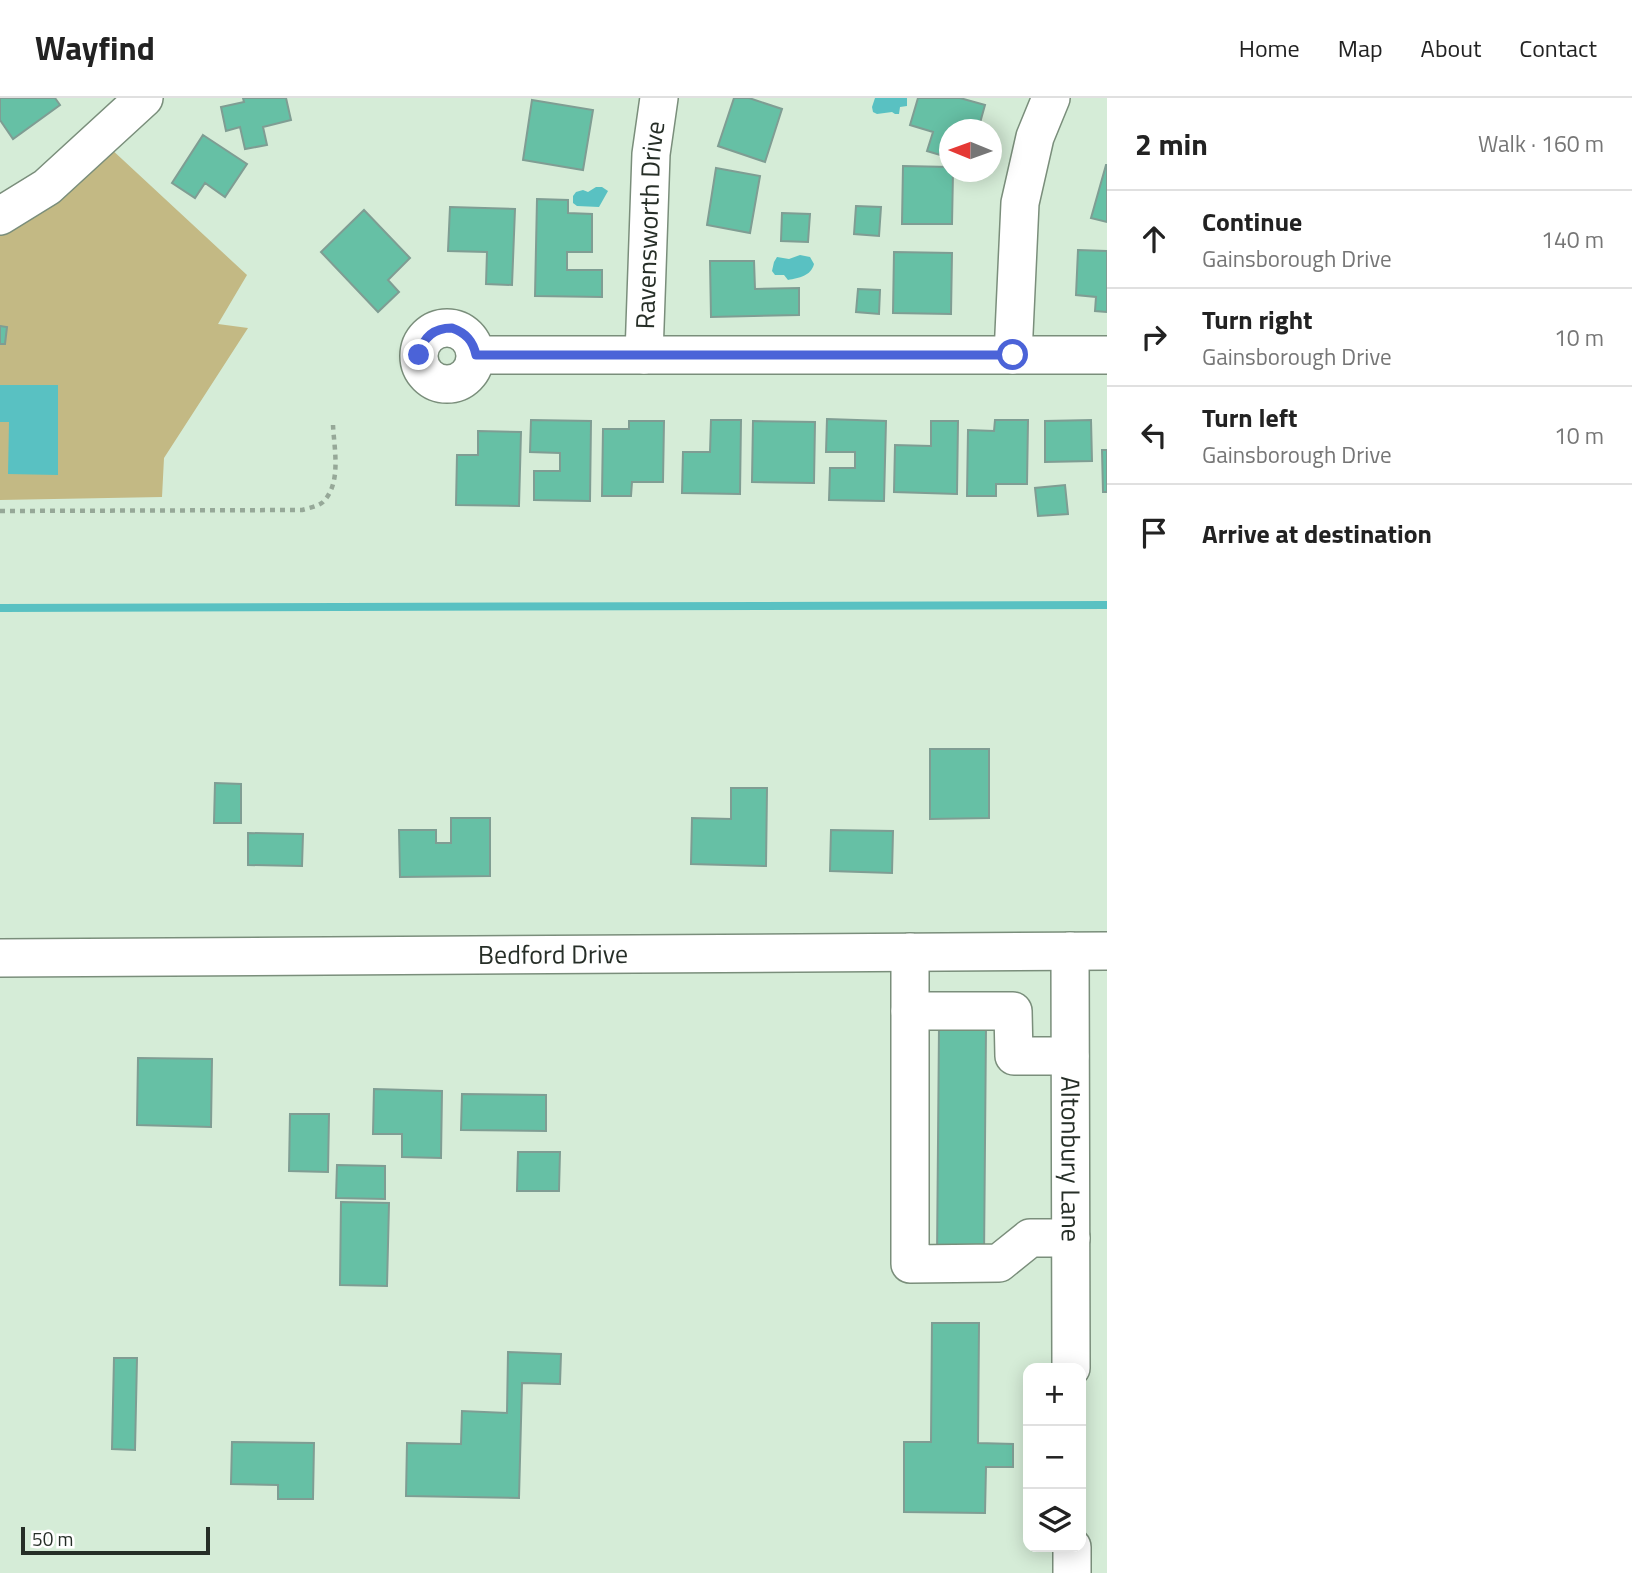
<!DOCTYPE html>
<html lang="en">
<head>
<meta charset="utf-8">
<style>
	:root { --surface:#fff; --page:#f6f6f6; --text:#222; --muted:#767676; --line:#e0e0e0 }
	body { margin:0; font-family:"Titillium Web",sans-serif; background:var(--page); color:var(--text) }
	.controls { position:absolute; right:21px; bottom:21px; display:grid; overflow:hidden; border-radius:14px; box-shadow:0 4px 18px #0003 }
	.controls button { width:63px; height:63px; display:grid; place-items:center; padding:0; border:0; border-bottom:2px solid var(--line); background:var(--surface); color:var(--text); font:35px sans-serif }
	.compass { position:absolute; left:939px; top:21px; width:63px; height:63px; border-radius:50%; background:var(--surface); box-shadow:0 4px 18px #0003; rotate:271deg }
	.scale { position:absolute; left:21px; bottom:18px; width:189px; box-sizing:border-box; padding-left:7px; border:4px solid #262e27; border-top:0; font-size:19px; line-height:24px; white-space:nowrap; color:#262e27; -webkit-text-stroke:5px #fff; paint-order:stroke }
	.stop { position:absolute; width:21px; height:21px; margin:-16px; border:5px solid #4b63d8; border-radius:50%; background:#fff }
	.stop.end { background:#4b63d8; border-color:#fff; box-shadow:0 2px 7px #0008 }
	.list { margin:0; padding:0; list-style:none }
	h2 { display:flex; justify-content:space-between; align-items:center; height:91px; margin:0; padding:0 28px; font-size:30px }
	h2 small { font-size:23px; font-weight:400; color:var(--muted) }
	.list li { display:grid; grid-template-columns:46px 1fr auto; gap:21px; align-items:center; box-sizing:border-box; height:98px; padding:0 28px; border-top:2px solid var(--line) }
	.list b { display:block; font-size:26px; white-space:nowrap }
	.list p { margin:0; font-size:23px; white-space:nowrap; color:var(--muted) }
	.list em { font-size:23px; font-style:normal; color:var(--muted) }
	.icon { flex:none; width:38px; height:38px; fill:none; stroke:currentColor; stroke-width:2; stroke-linecap:round; stroke-linejoin:round }
	.map { position:relative; flex:none; width:1107px; height:1475px; overflow:hidden }
	header { display:flex; align-items:center; gap:42px; box-sizing:border-box; height:98px; padding:0 35px; background:var(--surface); border-bottom:2px solid var(--line) }
	header strong { font-size:33px }
	nav { display:flex; gap:38px; margin-inline-start:auto; font-size:24px }
	main { display:flex }
	aside { flex:1; background:var(--surface) }
	.map>svg:first-child { display:block }
	.green { fill:#c3b984 }
	.water { fill:#59c1c2 }
	.lines { fill:none; stroke-linecap:round; stroke-linejoin:round }
	.stream { stroke:#59c1c2; stroke-width:8 }
	.building { fill:#66c0a5; stroke:#7f9d93; stroke-width:2 }
	.minor-casing { stroke:#7a8e7b; stroke-width:40 }
	.path { stroke:#96a898; stroke-width:4.5; stroke-dasharray:5 5; stroke-linecap:butt }
	.minor { stroke:#fff; stroke-width:37 }
	.route { stroke:#4b63d8; stroke-width:9 }
	.labels { text-anchor:middle; stroke-width:6; stroke-linejoin:round; paint-order:stroke }
	.street-label { font-size:26px; fill:#262e27; stroke:#fff }
</style>
</head>
<body>
<header>
<strong>Wayfind</strong>
<nav><a>Home</a><a>Map</a><a>About</a><a>Contact</a></nav>
</header>
<main>
<div class="map">
<svg width="1107" height="1475" viewBox="0 0 1107 1475">
	<rect width="100%" height="100%" fill="#d5ecd7"/>
	<path class="green" d="M109 49 247 177 218 226 248 230 164 360 162 399 0 402V133Z"/>
	<path class="water" d="M875 0H907V8L900 9 899 16H895L892 14 877 16 873 14 872 9Z
		M596 89H602L608 93 599 109 577 108 573 105V98L576 94 583 92 588 94Z
		M800 157 810 159 814 166C811 178 799 180 788 182L784 177H775L772 173 774 164 777 159 789 161Z
		M0 287H58V377L8 376 9 324H0Z"/>
	<g class="lines">
		<path class="stream" d="M0 510 1107 507"/>
	</g>
	<path class="building" d="M0 0H55L60 7 13 41 0 22Z
		M243 0H286L291 22 263 29 267 47 245 51 240 29 226 33 221 9 244 4Z
		M734 0H749L782 11 765 64 718 48Z
		M918 0H960L985 7 978 32H950V60L927 53 933 34 910 27Z
		M532 2 593 12 583 72 523 62Z
		M203 37 247 66 225 99 205 85 195 100 172 85Z
		M1106 67H1107V124L1091 120Z
		M903 68 950 69V74H953L952 126H902Z
		M716 70 760 78 750 135 707 127Z
		M537 101 568 102V115L592 116V154H567V172H602V199L535 198Z
		M856 108 881 109 879 138 854 136Z
		M450 109 515 111 512 187 486 186 487 154 448 153Z
		M364 112 410 160 388 182 399 194 378 214 321 154Z
		M782 115 810 116 808 144 781 143Z
		M1078 152 1107 153V214L1095 213 1096 199 1076 197Z
		M894 154 952 155 951 216 893 215Z
		M710 163H754L755 191 799 190V217L711 219Z
		M858 191 880 192 879 216 856 214Z
		M0 228 7 229 5 246H0Z
		M827 321 886 323 884 403 829 402 830 370H855V354H826Z
		M531 322 591 323 590 403 534 402V373H560V355L530 354Z
		M711 322H741L740 396 682 395 683 354H710Z
		M995 322H1028L1027 386H996V398H967L968 332 994 333Z
		M1091 322 1092 363 1045 364V323Z
		M629 323H664L663 384H632L631 398H602L603 331H629Z
		M753 323 815 324 814 385 752 384Z
		M931 323H958L957 396 894 394 895 347 931 348Z
		M478 333 521 334 519 408 456 407 457 357H478Z
		M1102 352H1107V394H1103Z
		M1065 387 1068 416 1038 418 1035 390Z
		M930 651H989V720L930 721Z
		M215 685 241 686V725H214Z
		M731 690H767L766 768 691 766 692 720 731 721Z
		M451 720H490V778L400 779 399 732H436V745H451Z
		M831 732 893 733 892 775 830 773Z
		M248 735 303 736 302 768 248 767Z
		M939 929H986L984 1161H937Z
		M138 960 212 961 211 1029 137 1027Z
		M374 991 442 993 441 1060 402 1059V1036H373Z
		M462 996 546 997V1033L461 1032Z
		M290 1016H329L328 1074 289 1073Z
		M518 1054H560L559 1093H517Z
		M337 1067 385 1068V1101L336 1100Z
		M341 1104 389 1105 387 1188 340 1187Z
		M932 1225H979L978 1345 1013 1346V1369H986L985 1415 904 1414V1344H931Z
		M508 1254 561 1256 560 1286 522 1285 519 1400 406 1398 407 1345 461 1346 462 1313 507 1315Z
		M114 1260H137L135 1352 112 1351Z
		M232 1344 314 1345 313 1401H278V1387L231 1386Z"/>
	<g class="lines">
		<g class="minor-casing">
			<g id="minor">
				<path d="M0 118 47 89 144 0"/>
				<circle cx="447" cy="258" r="28"/>
				<path d="M476 257H1107"/>
				<path id="s1" d="M644 257 651 56 659 0"/>
				<path d="M1013 257 1020 105 1035 39 1051 0"/>
				<path id="s2" d="M1070 853 1071 1270"/>
				<path d="M910 854V1166L999 1165 1030 1140H1071"/>
				<path id="s3" d="M0 860 1107 853"/>
				<path d="M910 913H1013L1014 958H1070"/>
				<path d="M1072 1449V1475"/>
			</g>
		</g>
		<path class="path" d="M0 413 302 412C309 410 319 408 323 404 342 385 334 350 333 327"/>
		<use href="#minor" class="minor"/>
	</g>
	<g class="lines">
		<path class="route" d="M419 257C423 239 434 230 452 230 466 235 473 243 476 257H1013"/>
	</g>
	<g class="labels">
		<g class="street-label">
			<text dy="9" stroke="none"><textPath href="#s1" startOffset="130">Ravensworth Drive</textPath></text>
			<text dy="9" stroke="none"><textPath href="#s3" startOffset="553">Bedford Drive</textPath></text>
			<text dy="9" stroke="none"><textPath href="#s2" startOffset="208">Altonbury Lane</textPath></text>
		</g>
	</g>
</svg>
<div class="controls">
<button>+</button>
<button>−</button>
<button><svg class="icon" aria-label="layers" viewBox="0 0 24 24"><path d="M12 4l9 5-9 5-9-5zM3 14l9 5 9-5"/></svg></button>
</div>
<svg class="compass" viewBox="-18 -18 36 36"><path d="M0-13l5 13h-10z" fill="#e53935"/><path d="M0 13l5-13h-10z" fill="#767676"/></svg>
<div class="scale">50 m</div>
<div class="stop" style="left:1013px;top:257px"></div>
<div class="stop end" style="left:419px;top:257px"></div>
</div>
<aside>
<h2>2 min<small>Walk · 160 m</small></h2>
<ul class="list">
<li><svg class="icon" aria-label="ahead" viewBox="0 0 24 24"><path d="M12 20V5M6 11l6-6 6 6"/></svg><div><b>Continue</b><p>Gainsborough Drive</p></div><em>140 m</em></li>
<li><svg class="icon" aria-label="right" viewBox="0 0 24 24"><path d="M7 20v-9h11M14 6l5 5-5 5"/></svg><div><b>Turn right</b><p>Gainsborough Drive</p></div><em>10 m</em></li>
<li><svg class="icon" aria-label="left" viewBox="0 0 24 24"><path d="M17 20v-9H6M10 6l-5 5 5 5"/></svg><div><b>Turn left</b><p>Gainsborough Drive</p></div><em>10 m</em></li>
<li><svg class="icon" aria-label="arrive" viewBox="0 0 24 24"><path d="M6 21V4h12l-3 4 3 4H6"/></svg><div><b>Arrive at destination</b></div></li>
</ul>
</aside>
</main>
</body>
</html>
